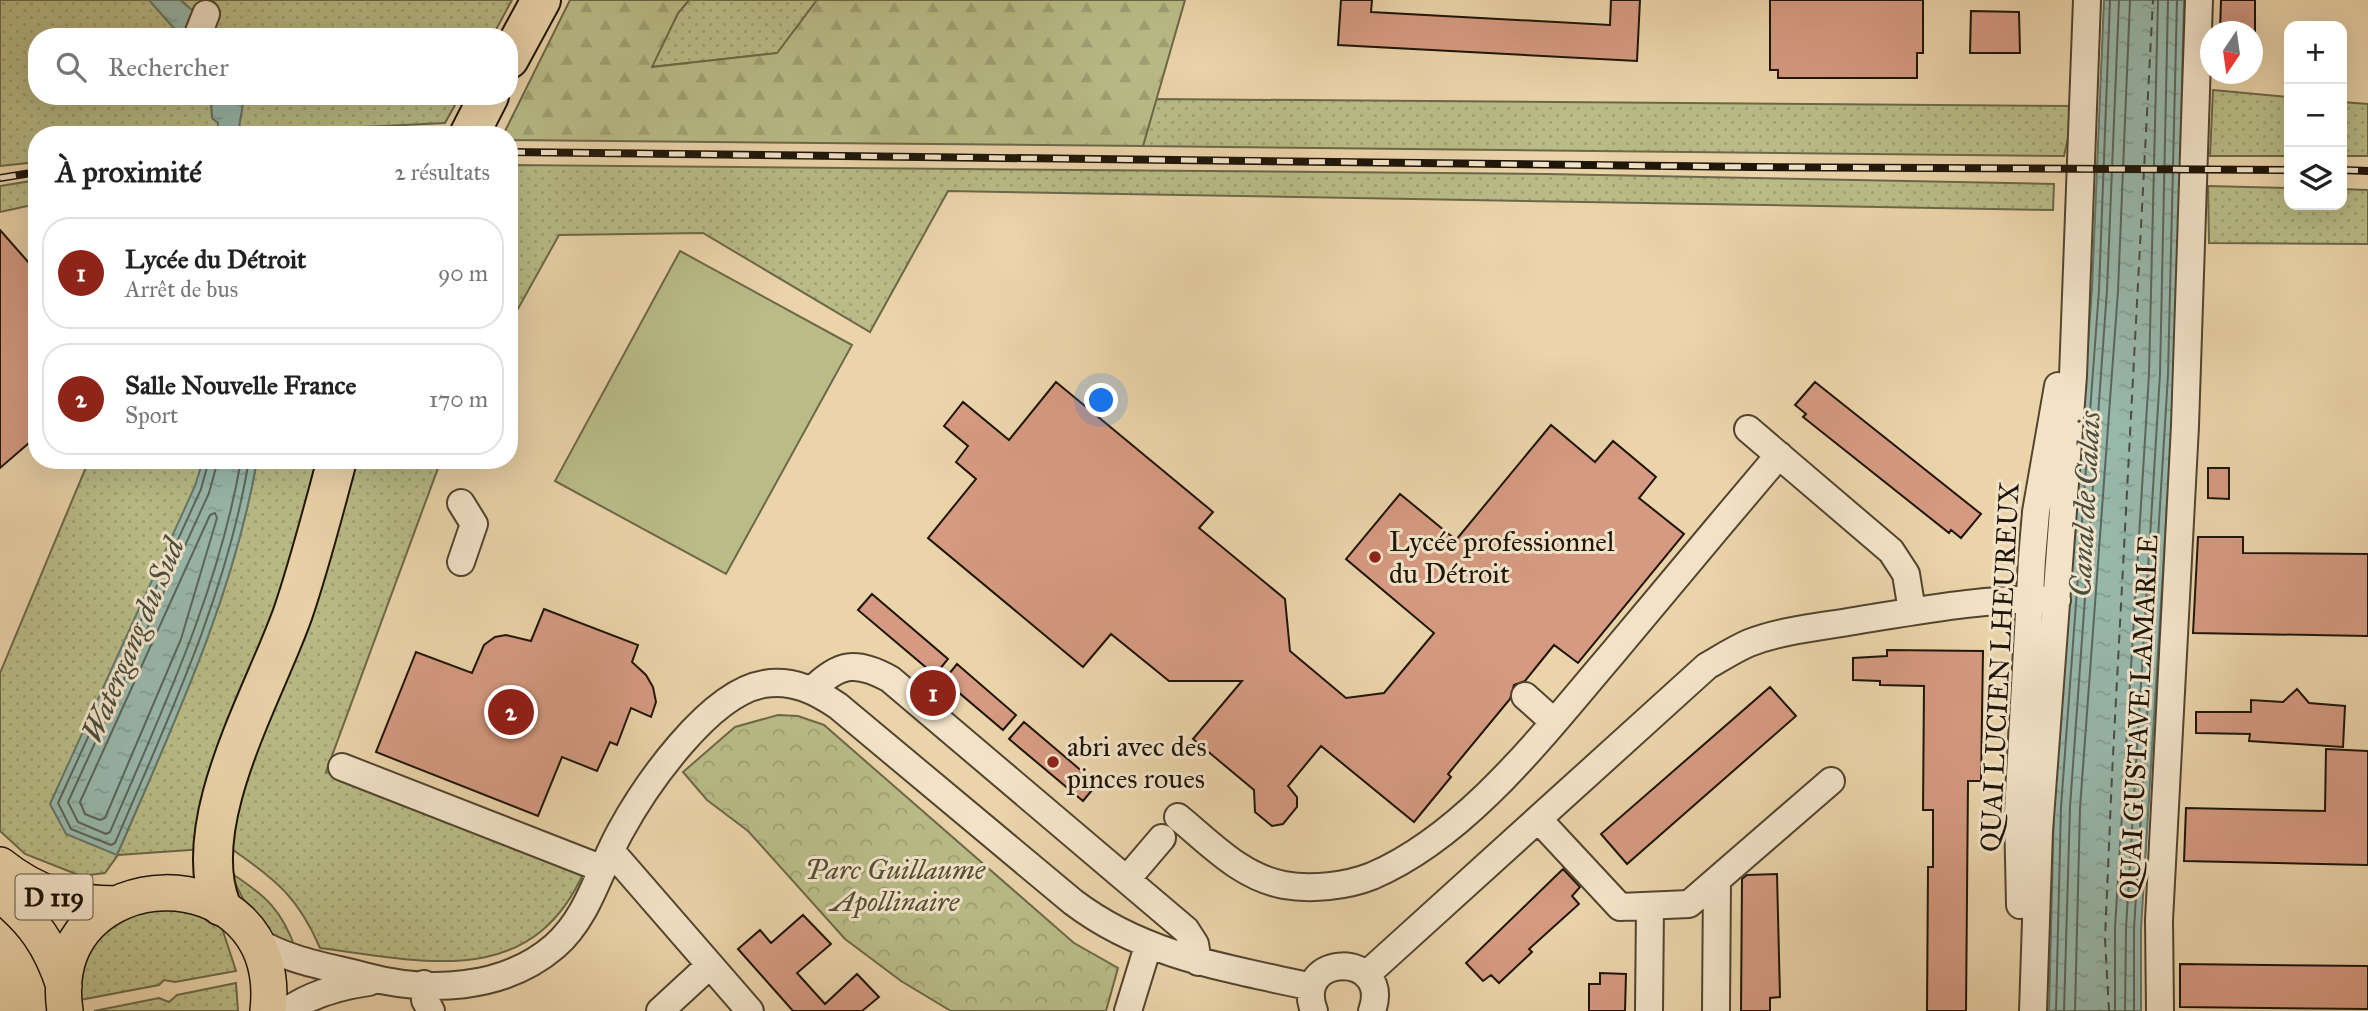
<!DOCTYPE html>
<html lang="fr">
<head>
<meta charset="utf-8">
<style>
	:root { --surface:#fff; --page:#f2f2f2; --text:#222; --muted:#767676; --line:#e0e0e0; --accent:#8f2418 }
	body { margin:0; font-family:"IM FELL Great Primer",serif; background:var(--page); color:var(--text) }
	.controls { position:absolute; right:21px; top:21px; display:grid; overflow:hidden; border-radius:14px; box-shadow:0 7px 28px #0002 }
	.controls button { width:63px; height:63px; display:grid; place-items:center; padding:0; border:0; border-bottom:2px solid var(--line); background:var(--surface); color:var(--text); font:35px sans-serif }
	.compass { position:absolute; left:2200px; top:21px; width:63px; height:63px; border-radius:50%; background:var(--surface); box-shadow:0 7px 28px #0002; rotate:193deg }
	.you { position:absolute; left:1102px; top:401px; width:24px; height:24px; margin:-18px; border:5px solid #fff; border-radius:50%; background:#1a73e8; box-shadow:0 0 0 10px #1a73e833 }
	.badge { display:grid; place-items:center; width:46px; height:46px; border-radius:50%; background:var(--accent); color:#fff; font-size:23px; font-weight:700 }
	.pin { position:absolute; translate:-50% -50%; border:4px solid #fff; box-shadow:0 2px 7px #0006 }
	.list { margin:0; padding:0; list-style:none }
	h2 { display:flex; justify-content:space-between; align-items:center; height:91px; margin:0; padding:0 28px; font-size:30px }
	h2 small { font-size:23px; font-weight:400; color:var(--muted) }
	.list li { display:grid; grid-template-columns:46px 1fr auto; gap:21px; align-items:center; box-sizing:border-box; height:112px; margin:0 14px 14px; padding:0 14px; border:2px solid var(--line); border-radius:28px }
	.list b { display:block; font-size:26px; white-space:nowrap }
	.list p { margin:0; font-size:23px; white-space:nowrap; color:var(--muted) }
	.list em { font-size:23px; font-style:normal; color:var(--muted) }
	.icon { flex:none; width:38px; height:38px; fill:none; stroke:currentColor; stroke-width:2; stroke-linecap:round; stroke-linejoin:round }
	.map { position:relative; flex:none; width:2368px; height:1011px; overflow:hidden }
	.search { position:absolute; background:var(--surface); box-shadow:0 7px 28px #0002; left:28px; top:28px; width:490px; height:77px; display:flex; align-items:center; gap:18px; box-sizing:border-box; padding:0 24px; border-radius:28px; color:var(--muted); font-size:26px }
	.panel { position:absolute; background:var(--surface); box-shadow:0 7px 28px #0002; left:28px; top:126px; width:490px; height:343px; border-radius:28px }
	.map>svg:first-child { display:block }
	.grass { fill:url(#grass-dots); stroke:#6c6848; stroke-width:2 }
	.forest { fill:url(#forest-firs); stroke:#6c6848; stroke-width:2 }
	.park { fill:url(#park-crowns); stroke:#6c6848; stroke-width:2 }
	.pitch { fill:#b9bc87; stroke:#6c6848; stroke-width:2 }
	.water { fill:url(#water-ripples); stroke:#67776a; stroke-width:2 }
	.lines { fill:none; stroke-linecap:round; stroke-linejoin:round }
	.shore { stroke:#5b665a; stroke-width:2 }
	.ferry { stroke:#494e41; stroke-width:2; stroke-dasharray:9 7; stroke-linecap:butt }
	.building { fill:#d59a81; stroke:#1e1508; stroke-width:2 }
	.minor-casing { stroke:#514530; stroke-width:30 }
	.major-casing { stroke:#1e1508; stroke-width:38 }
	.highway-casing { stroke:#1e1508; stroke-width:42 }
	.minor { stroke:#f2e3c8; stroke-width:26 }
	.major { stroke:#ebd4aa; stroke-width:35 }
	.highway { stroke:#ebd4aa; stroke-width:38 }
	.rail-casing { stroke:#1e1508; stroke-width:8 }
	.rail { stroke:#f2e3c8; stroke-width:5; stroke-dasharray:16; stroke-linecap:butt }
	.poi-dot { fill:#8f2418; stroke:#f2e3c8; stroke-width:2.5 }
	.labels { text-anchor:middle; stroke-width:6; stroke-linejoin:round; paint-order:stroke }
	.shield { fill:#f2e3c8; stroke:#5e5342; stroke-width:2 }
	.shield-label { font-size:26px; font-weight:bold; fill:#1e1508 }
	.poi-label { font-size:28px; fill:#1e1508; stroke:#f2e3c8; text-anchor:start }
	.street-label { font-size:28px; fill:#1e1508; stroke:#f2e3c8 }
	.park-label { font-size:28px; font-style:italic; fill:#544f34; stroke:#f2e3c8 }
	.water-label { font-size:30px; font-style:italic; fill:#494e41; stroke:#f2e3c8 }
</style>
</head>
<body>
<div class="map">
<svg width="2368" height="1011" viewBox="0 0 2368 1011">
	<defs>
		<pattern id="grass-dots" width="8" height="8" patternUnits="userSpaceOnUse" patternTransform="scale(1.75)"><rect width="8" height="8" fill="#b9bc87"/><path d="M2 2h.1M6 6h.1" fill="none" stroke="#9fa173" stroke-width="1.8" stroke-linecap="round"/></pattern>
		<pattern id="forest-firs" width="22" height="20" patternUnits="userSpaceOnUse" patternTransform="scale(1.75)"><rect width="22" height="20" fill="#b9bc87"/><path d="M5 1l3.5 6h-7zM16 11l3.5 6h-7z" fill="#9fa173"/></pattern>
		<pattern id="park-crowns" width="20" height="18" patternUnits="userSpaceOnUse" patternTransform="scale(1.75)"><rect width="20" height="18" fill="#b9bc87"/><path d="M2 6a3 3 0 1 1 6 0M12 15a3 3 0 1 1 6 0" fill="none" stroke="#9fa173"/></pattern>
		<pattern id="water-ripples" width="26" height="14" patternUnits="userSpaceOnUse" patternTransform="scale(1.75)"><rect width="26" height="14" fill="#98b8ac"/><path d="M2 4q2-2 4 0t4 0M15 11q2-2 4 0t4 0" fill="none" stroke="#839d92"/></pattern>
	</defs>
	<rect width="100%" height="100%" fill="#ebd4aa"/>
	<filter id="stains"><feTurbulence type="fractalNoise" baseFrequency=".00286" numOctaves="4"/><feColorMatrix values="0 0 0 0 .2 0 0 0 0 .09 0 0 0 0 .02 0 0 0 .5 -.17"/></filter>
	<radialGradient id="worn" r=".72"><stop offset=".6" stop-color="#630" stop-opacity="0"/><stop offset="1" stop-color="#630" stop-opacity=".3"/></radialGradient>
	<path class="grass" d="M0 0H149L182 37H37V96H211L212 118 218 122 219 135H37V162L0 166Z
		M180 0H512L492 37H224Z
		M689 0H817L778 53 651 67 678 13Z
		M2213 90 2289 97V156H2210Z
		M243 96H460L445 123 239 133C238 119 244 109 243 96Z
		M1156 99 2075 106 2064 156 1143 146Z
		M2342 102 2368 104V156H2342Z
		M509 165 1547 174 2054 184 2053 210 948 191 870 332 703 233 559 235 509 325Z
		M37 180V204L0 212V186Z
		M2208 186 2289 188V205H2342V189L2368 190V244L2209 243Z
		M89 460H203L117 855C172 727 233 599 257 460H441L326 772 584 872C531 991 423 961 320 948 299 899 277 880 233 850V847L118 855 105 873 81 876 25 854 0 831V673Z
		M231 873C266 896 282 910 296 950 262 933 245 908 231 873Z
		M159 903 220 922 236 971 175 982 164 980 159 985 80 1000C83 936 107 929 159 903Z
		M236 983 238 1011H94L159 998 169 1002 177 995Z"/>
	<path class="forest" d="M570 0H689L678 13 652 67 777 53 817 0H1185L1143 146 509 140V135H503Z"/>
	<path class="park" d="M778 715 798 716 824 725 1074 943 1118 968 1106 1011H951L901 981 845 939 748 831 707 800 683 772 735 727Z"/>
	<path class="pitch" d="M680 251 852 345 726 574 555 481Z"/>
	<path class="water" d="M149 0H180L224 37H182Z
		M2104 0H2184L2175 375 2141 929V1011H2049L2054 806 2092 289Z
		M211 96H243C244 109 238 121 239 135H217L218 123 212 118Z
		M203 460H257C233 599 172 727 117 855L66 834 50 804 195 486Z"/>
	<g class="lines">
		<path class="shore" d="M209 460 201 489 58 803 71 829 111 845 115 843C168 719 227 594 249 460
			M218 460 209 493 68 802 78 822 106 834 110 832C162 711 219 590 241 460
			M215 513 217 518 181 639 105 818 100 820 85 814 80 802 210 515Z
			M2056 1011 2061 807 2099 290 2110 0
			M2064 1011 2070 807 2107 290 2119 0
			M2075 1011 2080 808 2118 291 2130 0
			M2115 1011V928L2149 374 2158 0
			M2125 1011 2126 928 2160 374 2168 0
			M2134 1011V929L2168 375 2177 0"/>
		<path class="ferry" d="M2109 1011 2105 939 2112 775 2153 0"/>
	</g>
	<path class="building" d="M1341 0H1372L1371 12 1610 25 1611 0H1640L1637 61 1338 45Z
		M1770 0H1923V53H1917V78H1778V70H1770Z
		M2221 0H2255V32H2220Z
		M1971 11 2019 12 2020 53H1970Z
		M0 230 37 272V436L0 468Z
		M1056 382 1213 512 1199 528 1285 599 1290 651 1346 698 1384 693 1434 633 1346 559 1400 494 1456 540 1551 425 1595 462 1613 441 1656 477 1639 498 1684 534 1578 663 1554 645 1525 681 1514 685 1510 699 1448 774 1451 777 1414 822 1321 746 1288 786 1297 797V807L1283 824 1272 826 1255 812 1254 790 1193 739 1242 681H1169L1111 634 1083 667 928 538 976 479 956 462 968 446 944 426 963 402 1009 440Z
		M1815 382 1981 514 1961 538 1951 530 1949 533 1803 417 1806 414 1795 405Z
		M2208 468H2229V499L2208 498Z
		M2198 537H2243V553L2368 554V636L2193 633Z
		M872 594 948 659 935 675 858 610Z
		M544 609 638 645 632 662 646 675 653 687 656 702 651 717 631 708 617 745 610 742 597 771 562 757 538 816 376 752 416 652 472 673 484 645 495 637 506 635 531 641Z
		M1887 650 1983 651 1981 781H1968L1966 1011H1927L1928 867H1933V810H1923L1924 686 1880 685V681L1853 680V658L1887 656Z
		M957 664 1016 715 1003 730 944 680Z
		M1770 687 1796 716 1627 864 1601 834Z
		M2297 689 2309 703 2345 706 2343 747 2249 741 2250 734 2196 733V712H2251V700L2283 702Z
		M1024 722 1097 784 1083 801 1009 739Z
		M2326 749 2368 751V865L2184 861 2186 808 2325 811Z
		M1563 869 1580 887 1572 896 1579 904 1529 949 1532 952 1499 983 1491 975 1483 981 1466 963Z
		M1777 874 1780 997 1770 998V1011H1741L1742 879 1747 875Z
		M803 915 831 944 797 973 825 1004 857 974 879 997 862 1011H793L738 949 760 930 771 943Z
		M2180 964 2368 966V1009L2180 1007Z
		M1600 973 1626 974 1625 1011H1589V984H1600Z"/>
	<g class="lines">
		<g class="minor-casing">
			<path id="minor" d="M197 37 206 14
				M1748 429 1891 551 1906 574 1912 611
				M461 562 474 524 461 503
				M812 690C839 663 856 660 890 679L1186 930 1195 944 1198 962
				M1525 696 1554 722
				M342 767 603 869
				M1178 817C1211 844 1241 877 1284 885 1311 890 1347 886 1372 876 1468 835 1546 731 1612 654 1667 588 1723 521 1779 455
				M1539 820 1620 907 1689 904 1831 781
				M611 851 750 1011
				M1127 879 1162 838
				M2020 905 2018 812 2032 559 2036 512 2058 386
				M254 940C289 961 325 966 364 976 427 993 503 991 555 946 589 916 599 870 620 832 645 786 709 693 764 684 792 679 816 691 838 706L1073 902C1144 956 1227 968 1312 987
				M1366 975 1707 666C1721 658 1735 649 1749 643 1783 630 1819 627 1854 621 1922 610 1989 597 2057 600
				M424 984 425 1000 431 1011
				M287 1011C311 994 340 986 369 982
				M660 1011 710 965
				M1128 1011 1148 946
				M1314 1011C1292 952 1393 951 1372 1011
				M1649 1011 1650 906
				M1716 1011 1717 880
				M2033 1011 2039 831 2073 376 2087 0
				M2160 1011 2159 920 2185 426 2199 0"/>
		</g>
		<g class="major-casing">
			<path id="major" d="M0 865C36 894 71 904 117 904
				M0 894C33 920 51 945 64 986
				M65 1011C42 857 286 850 268 1011"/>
		</g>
		<g class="highway-casing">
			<path id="highway" d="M509 59 541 0
				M469 135 489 96
				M221 906C188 822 264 695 293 613 310 563 323 512 337 460"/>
		</g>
		<use href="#minor" class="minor"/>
		<use href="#major" class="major"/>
		<use href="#highway" class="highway"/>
		<g class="rail-casing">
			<path id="rail" d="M509 152 1754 167 2289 170
				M2342 170 2368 171
				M0 178 37 172"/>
		</g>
		<use href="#rail" class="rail"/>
	</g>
	<g class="poi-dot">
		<circle cx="1375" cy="557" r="7"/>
		<circle cx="1053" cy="762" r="7"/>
	</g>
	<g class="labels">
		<rect class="shield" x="15.5" y="874.5" width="77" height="45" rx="5"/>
		<g class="shield-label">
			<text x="54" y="906">D 119</text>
		</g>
		<g class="poi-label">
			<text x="1389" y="551">Lycée professionnel<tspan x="1389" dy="32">du Détroit</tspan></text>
			<text x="1067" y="756">abri avec des<tspan x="1067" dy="32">pinces roues</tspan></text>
		</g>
		<g class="street-label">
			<text transform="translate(1999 667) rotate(-87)" y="10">QUAI LUCIEN LHEUREUX</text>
			<text transform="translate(2138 717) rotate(-87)" y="10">QUAI GUSTAVE LAMARLE</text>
		</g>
		<g class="park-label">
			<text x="895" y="879">Parc Guillaume<tspan x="895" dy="32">Apollinaire</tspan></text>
		</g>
		<g class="water-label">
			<text transform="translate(2085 504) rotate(-87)" y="10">Canal de Calais</text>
			<text transform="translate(133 640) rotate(-67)" y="10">Watergang du Sud</text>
		</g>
	</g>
	<rect width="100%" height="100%" filter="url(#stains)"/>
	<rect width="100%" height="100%" fill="url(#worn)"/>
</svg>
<div class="controls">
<button>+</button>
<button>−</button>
<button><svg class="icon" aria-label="layers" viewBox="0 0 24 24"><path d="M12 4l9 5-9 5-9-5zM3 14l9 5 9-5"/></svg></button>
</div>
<svg class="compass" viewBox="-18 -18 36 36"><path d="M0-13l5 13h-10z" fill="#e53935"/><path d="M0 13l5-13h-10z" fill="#767676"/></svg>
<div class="you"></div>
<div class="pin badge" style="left:933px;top:693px">1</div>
<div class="pin badge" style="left:511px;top:712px">2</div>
<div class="search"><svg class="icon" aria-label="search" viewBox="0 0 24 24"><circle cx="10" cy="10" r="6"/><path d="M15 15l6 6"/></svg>Rechercher</div>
<section class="panel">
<h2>À proximité<small>2 résultats</small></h2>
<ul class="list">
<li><span class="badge">1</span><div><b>Lycée du Détroit</b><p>Arrêt de bus</p></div><em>90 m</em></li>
<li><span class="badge">2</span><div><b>Salle Nouvelle France</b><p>Sport</p></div><em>170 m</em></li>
</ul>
</section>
</div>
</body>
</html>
